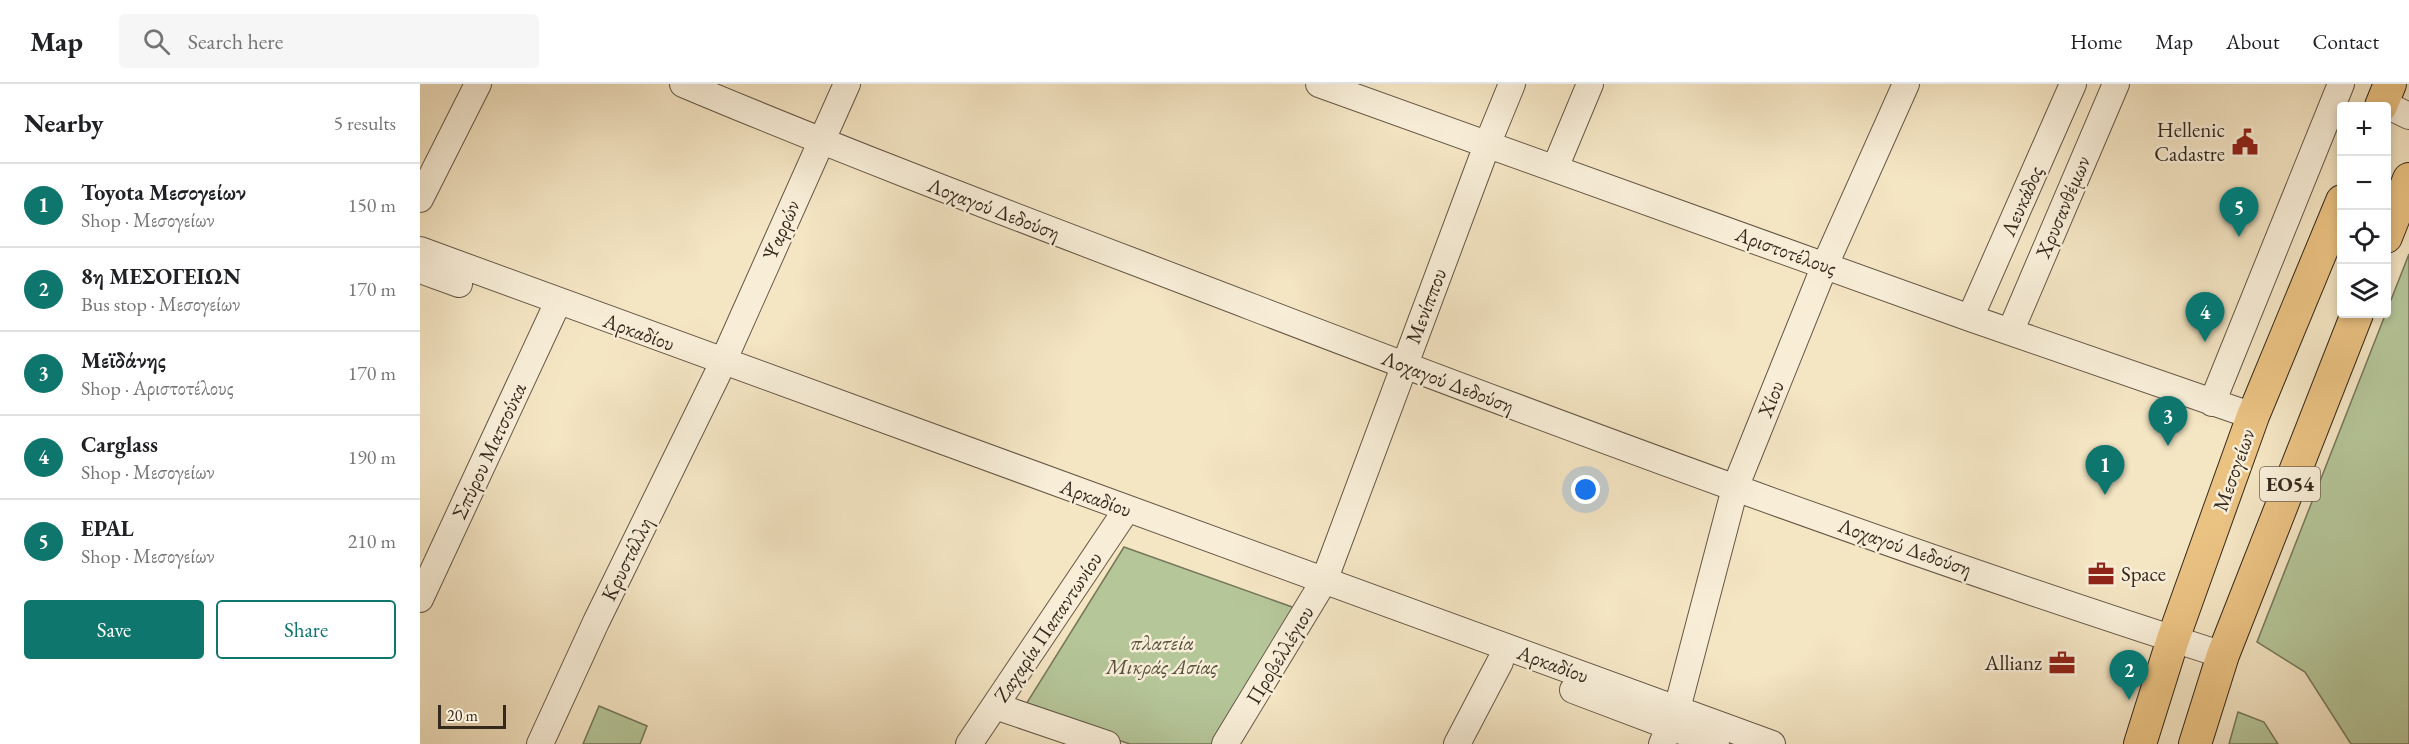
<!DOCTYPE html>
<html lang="en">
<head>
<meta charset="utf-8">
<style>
	:root { --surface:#fff; --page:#f6f6f6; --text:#202124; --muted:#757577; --line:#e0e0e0; --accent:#0f766e }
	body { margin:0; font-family:"EB Garamond",serif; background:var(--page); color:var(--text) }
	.controls { position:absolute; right:18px; top:18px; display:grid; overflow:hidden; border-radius:6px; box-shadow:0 3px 9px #0003 }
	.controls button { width:54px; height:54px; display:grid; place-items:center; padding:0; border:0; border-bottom:2px solid var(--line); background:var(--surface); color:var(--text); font:30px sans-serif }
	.scale { position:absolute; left:18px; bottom:15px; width:68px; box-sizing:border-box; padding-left:6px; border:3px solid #35281d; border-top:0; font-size:16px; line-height:21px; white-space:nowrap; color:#35281d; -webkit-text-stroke:4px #f8eed8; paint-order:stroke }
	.you { position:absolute; left:1166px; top:406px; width:21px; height:21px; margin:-15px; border:4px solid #fff; border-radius:50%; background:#1a73e8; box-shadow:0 0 0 9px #1a73e833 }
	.badge { display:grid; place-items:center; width:39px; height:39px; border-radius:50%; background:var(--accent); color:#fff; font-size:20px; font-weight:700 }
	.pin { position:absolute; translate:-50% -50px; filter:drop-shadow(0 2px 3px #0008) }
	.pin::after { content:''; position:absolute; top:32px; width:21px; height:18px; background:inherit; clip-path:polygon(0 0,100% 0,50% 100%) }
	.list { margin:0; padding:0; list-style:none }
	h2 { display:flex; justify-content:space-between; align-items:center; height:78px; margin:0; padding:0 24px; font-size:26px }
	h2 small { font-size:20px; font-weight:400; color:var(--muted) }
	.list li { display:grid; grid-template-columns:39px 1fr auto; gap:18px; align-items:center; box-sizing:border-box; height:84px; padding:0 24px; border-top:2px solid var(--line) }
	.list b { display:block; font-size:22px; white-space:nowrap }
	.list p { margin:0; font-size:20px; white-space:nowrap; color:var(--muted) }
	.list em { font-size:20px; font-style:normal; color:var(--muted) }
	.actions { display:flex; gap:12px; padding:18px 24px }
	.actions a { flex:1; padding:14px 0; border:2px solid var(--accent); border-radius:6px; text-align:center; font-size:21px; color:var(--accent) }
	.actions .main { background:var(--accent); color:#fff }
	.icon { flex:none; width:33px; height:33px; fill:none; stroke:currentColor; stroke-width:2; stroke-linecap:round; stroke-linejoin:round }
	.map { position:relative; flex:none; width:1989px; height:660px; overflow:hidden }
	header { display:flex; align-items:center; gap:36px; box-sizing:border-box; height:84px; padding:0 30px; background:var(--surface); border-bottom:2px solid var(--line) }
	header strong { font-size:28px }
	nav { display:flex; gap:33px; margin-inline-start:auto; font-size:21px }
	.search { width:420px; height:54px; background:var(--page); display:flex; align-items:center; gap:15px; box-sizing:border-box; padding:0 21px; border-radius:6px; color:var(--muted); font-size:22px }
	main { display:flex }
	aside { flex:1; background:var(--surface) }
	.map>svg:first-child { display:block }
	.green { fill:#b5c699; stroke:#75775b; stroke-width:1.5 }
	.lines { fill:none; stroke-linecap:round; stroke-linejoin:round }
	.minor-casing { stroke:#655746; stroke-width:28 }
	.major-casing { stroke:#35281d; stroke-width:34 }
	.minor { stroke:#f8eed8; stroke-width:26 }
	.major { stroke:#eac282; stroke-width:32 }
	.labels { text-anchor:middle; stroke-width:5; stroke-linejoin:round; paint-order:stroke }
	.shield { fill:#f8eed8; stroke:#706355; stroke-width:1.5 }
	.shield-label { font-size:20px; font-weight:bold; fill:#35281d }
	.poi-label { font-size:21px; fill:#35281d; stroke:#f8eed8; text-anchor:end }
	.street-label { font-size:21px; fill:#35281d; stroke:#f8eed8 }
	.park-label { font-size:21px; font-style:italic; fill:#55503c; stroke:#f8eed8 }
</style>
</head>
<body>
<header>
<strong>Map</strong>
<div class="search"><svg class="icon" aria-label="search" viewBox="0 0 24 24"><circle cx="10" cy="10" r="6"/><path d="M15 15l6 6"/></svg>Search here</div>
<nav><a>Home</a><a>Map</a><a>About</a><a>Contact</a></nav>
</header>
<main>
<aside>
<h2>Nearby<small>5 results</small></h2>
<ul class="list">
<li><span class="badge">1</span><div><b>Toyota Μεσογείων</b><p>Shop · Μεσογείων</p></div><em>150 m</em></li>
<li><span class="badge">2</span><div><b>8η ΜΕΣΟΓΕΙΩΝ</b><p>Bus stop · Μεσογείων</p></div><em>170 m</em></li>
<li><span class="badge">3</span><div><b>Μεϊδάνης</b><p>Shop · Αριστοτέλους</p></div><em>170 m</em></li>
<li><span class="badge">4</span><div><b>Carglass</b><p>Shop · Μεσογείων</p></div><em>190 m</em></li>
<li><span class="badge">5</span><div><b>EPAL</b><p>Shop · Μεσογείων</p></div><em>210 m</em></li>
</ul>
<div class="actions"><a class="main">Save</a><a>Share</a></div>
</aside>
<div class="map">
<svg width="1989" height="660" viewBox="0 0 1989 660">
	<rect width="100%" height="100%" fill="#f4e5c3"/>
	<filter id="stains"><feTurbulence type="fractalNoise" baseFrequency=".00333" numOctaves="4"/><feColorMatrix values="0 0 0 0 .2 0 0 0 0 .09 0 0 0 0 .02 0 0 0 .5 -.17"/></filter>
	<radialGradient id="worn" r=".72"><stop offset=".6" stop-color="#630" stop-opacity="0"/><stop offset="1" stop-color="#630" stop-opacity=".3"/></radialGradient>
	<path class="green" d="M1989 170V660H1931L1885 588 1837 558Z
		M704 463 875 524 795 660H710L603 625Z
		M179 622 227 642 220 660H163Z
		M1818 628 1844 638 1858 660H1809Z"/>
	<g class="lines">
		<g class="minor-casing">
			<path id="minor" d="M263 0C451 79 642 150 832 223 1153 346 1475 466 1803 571
				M899 0 1550 234 1833 332
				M1962 19 1989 32
				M1135 84 1170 0
				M0 115 58 0
				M0 166 1352 660
				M0 186 39 200
				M1550 234 1653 0
				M1591 246 1696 0
				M1792 319 1921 0
				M0 515 138 218
				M1153 606 1296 660
				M575 622 687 660
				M120 660 176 538 297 291 427 0
				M549 660 707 425
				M805 660 904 497 1067 61 1092 0
				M1037 660 1080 578
				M1242 660 1257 625 1315 404 1405 181 1486 0"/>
		</g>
		<g class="major-casing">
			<path id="major" d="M1961 22 1970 0
				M1966 153 1989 95
				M1720 660 1753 555 1833 332 1922 117
				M1775 660 1803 571 1937 230"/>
		</g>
		<use href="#minor" class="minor"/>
		<use href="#major" class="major"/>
	</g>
	<defs>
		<g id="civic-bare" transform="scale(2.07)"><path d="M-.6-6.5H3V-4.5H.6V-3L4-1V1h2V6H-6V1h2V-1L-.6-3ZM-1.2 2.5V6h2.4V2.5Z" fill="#8f2418" stroke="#f8eed8" stroke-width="2.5" paint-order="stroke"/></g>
		<g id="office-bare" transform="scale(2.07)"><path d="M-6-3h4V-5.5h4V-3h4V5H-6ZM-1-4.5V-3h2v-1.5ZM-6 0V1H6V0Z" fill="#8f2418" stroke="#f8eed8" stroke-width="2.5" paint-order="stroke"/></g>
	</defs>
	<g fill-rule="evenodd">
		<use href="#civic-bare" x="1825" y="58"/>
		<use href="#office-bare" x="1681" y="490"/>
		<use href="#office-bare" x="1642" y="579"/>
	</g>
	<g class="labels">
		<rect class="shield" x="1840" y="383" width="60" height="34" rx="4.5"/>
		<g class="shield-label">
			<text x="1870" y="407">ΕΟ54</text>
		</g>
		<g class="poi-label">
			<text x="1805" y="53">Hellenic<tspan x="1805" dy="24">Cadastre</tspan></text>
			<text x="1701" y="497" text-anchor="start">Space</text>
			<text x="1622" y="586">Allianz</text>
		</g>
		<g class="street-label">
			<text transform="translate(1602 117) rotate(-66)" y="7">Λευκάδος</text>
			<text transform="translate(1643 123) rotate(-67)" y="7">Χρυσανθέμων</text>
			<text transform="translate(574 125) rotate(21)" y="7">Λοχαγού Δεδούση</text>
			<text transform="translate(361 146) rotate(-66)" y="7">Ψαρρών</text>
			<text transform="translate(1366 167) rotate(20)" y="7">Αριστοτέλους</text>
			<text transform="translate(1006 222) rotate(-69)" y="7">Μενίππου</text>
			<text transform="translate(219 248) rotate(20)" y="7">Αρκαδίου</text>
			<text transform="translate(1028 298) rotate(21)" y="7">Λοχαγού Δεδούση</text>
			<text transform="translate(1351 315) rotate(-68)" y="7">Χίου</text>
			<text transform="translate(69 367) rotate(-65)" y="7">Σπύρου Ματσούκα</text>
			<text transform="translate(1814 386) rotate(-70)" y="7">Μεσογείων</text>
			<text transform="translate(676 414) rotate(20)" y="7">Αρκαδίου</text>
			<text transform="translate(1485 463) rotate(19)" y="7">Λοχαγού Δεδούση</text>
			<text transform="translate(207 475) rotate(-64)" y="7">Κρυστάλλη</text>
			<text transform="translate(628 543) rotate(-56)" y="7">Ζαχαρία Παπαντωνίου</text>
			<text transform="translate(860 571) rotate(-59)" y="7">Προβελλέγιου</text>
			<text transform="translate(1133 580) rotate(20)" y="7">Αρκαδίου</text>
		</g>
		<g class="park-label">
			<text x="742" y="566">πλατεία<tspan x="742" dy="24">Μικράς Ασίας</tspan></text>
		</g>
	</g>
	<rect width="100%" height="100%" filter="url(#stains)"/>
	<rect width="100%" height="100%" fill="url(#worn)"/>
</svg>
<div class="controls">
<button>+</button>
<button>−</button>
<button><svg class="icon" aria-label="locate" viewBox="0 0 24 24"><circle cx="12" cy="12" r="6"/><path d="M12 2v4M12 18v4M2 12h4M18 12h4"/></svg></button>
<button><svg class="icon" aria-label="layers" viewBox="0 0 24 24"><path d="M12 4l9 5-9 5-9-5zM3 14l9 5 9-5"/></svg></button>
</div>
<div class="scale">20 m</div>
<div class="you"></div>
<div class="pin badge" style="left:1685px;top:411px">1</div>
<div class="pin badge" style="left:1709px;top:616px">2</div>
<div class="pin badge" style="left:1748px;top:362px">3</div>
<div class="pin badge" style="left:1785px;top:258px">4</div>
<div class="pin badge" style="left:1819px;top:153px">5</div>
</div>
</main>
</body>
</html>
